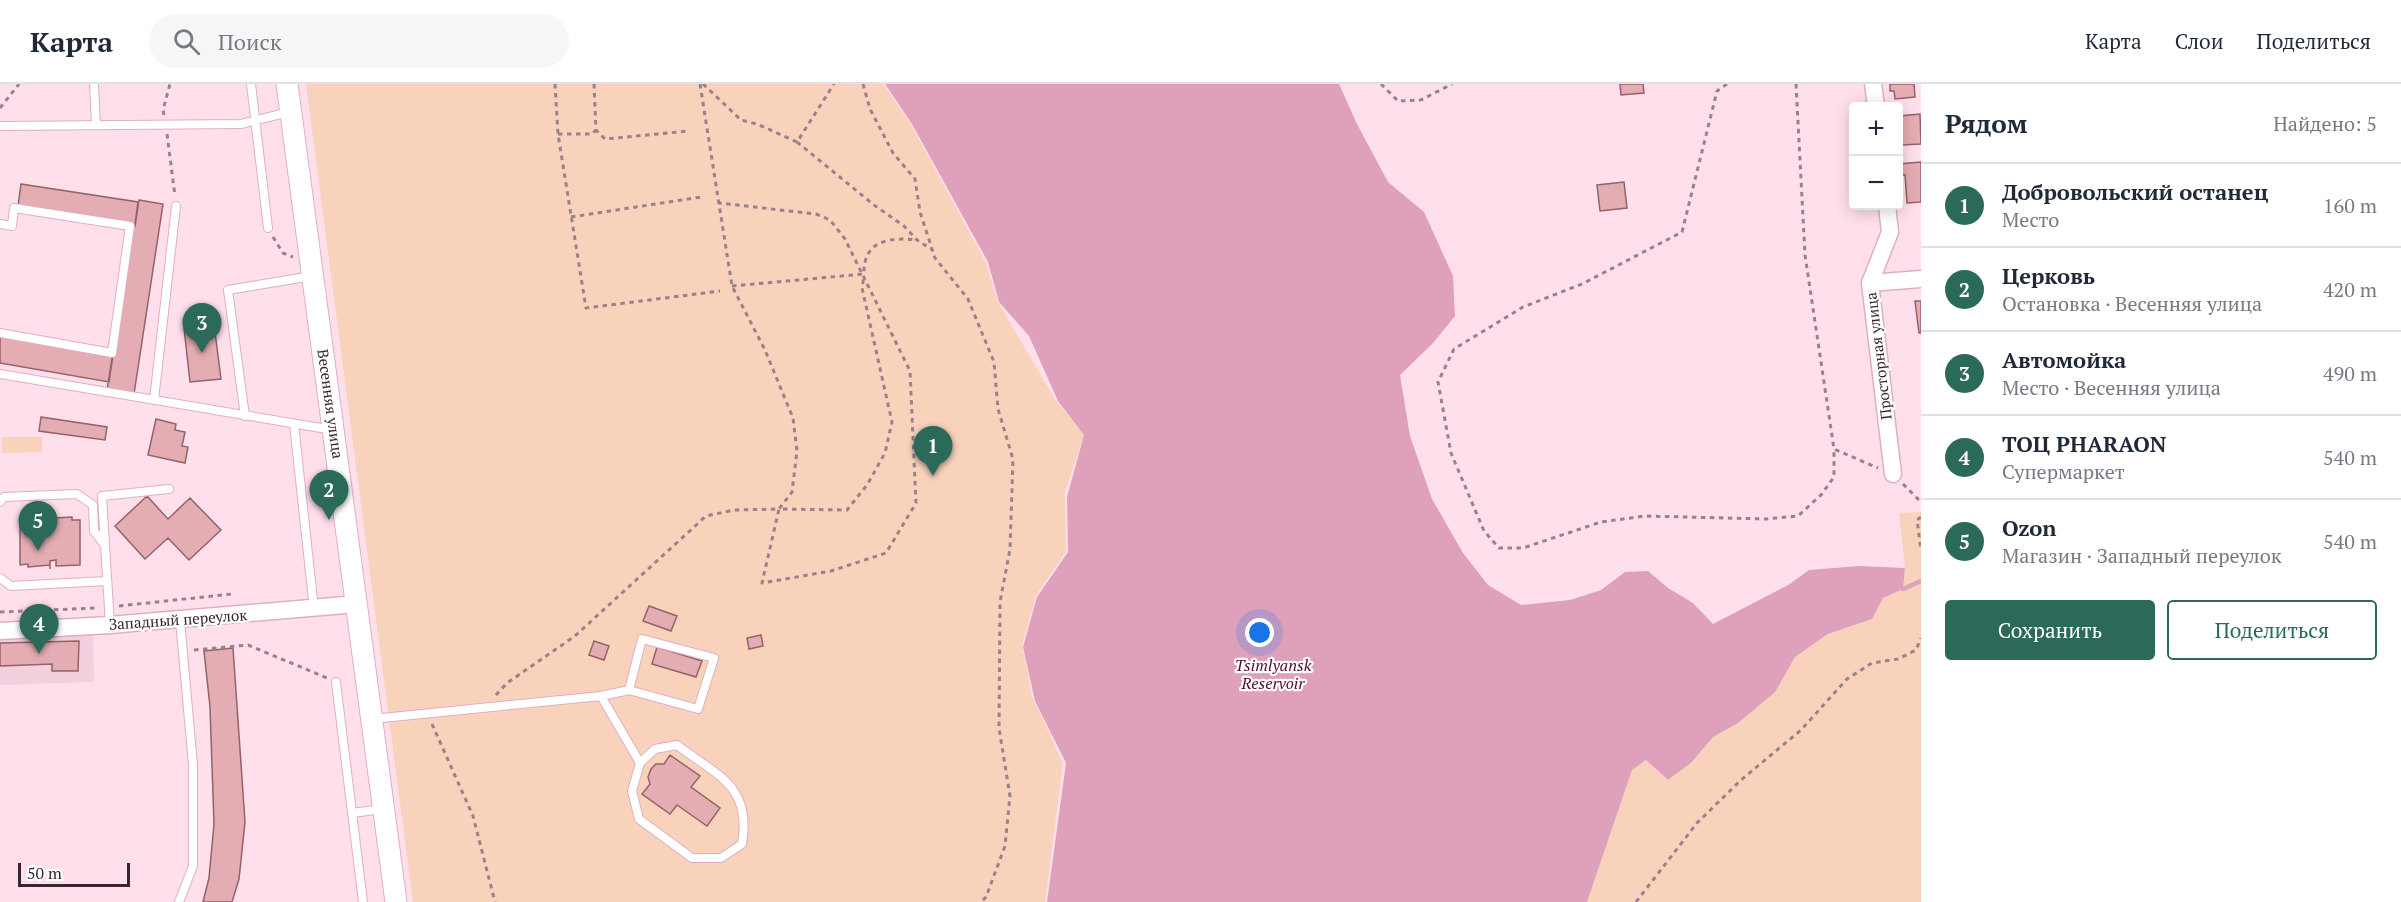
<!DOCTYPE html>
<html lang="ru">
<head>
<meta charset="utf-8">
<style>
	:root { --surface:#fff; --page:#f6f6f7; --text:#1f2937; --muted:#747a83; --line:#e0e1e3; --accent:#2b6a58 }
	body { margin:0; font-family:"PT Serif",serif; background:var(--page); color:var(--text) }
	.controls { position:absolute; right:18px; top:18px; display:grid; overflow:hidden; border-radius:6px; box-shadow:0 3px 15px #0003 }
	.controls button { width:54px; height:54px; display:grid; place-items:center; padding:0; border:0; border-bottom:2px solid var(--line); background:var(--surface); color:var(--text); font:30px sans-serif }
	.scale { position:absolute; left:18px; bottom:15px; width:112px; box-sizing:border-box; padding-left:6px; border:3px solid #38252d; border-top:0; font-size:16px; line-height:21px; white-space:nowrap; color:#38252d; -webkit-text-stroke:4px #fff; paint-order:stroke }
	.you { position:absolute; left:1260px; top:549px; width:21px; height:21px; margin:-15px; border:4px solid #fff; border-radius:50%; background:#1a73e8; box-shadow:0 0 0 9px #1a73e833 }
	.badge { display:grid; place-items:center; width:39px; height:39px; border-radius:50%; background:var(--accent); color:#fff; font-size:20px; font-weight:700 }
	.pin { position:absolute; translate:-50% -50px; filter:drop-shadow(0 2px 3px #0008) }
	.pin::after { content:''; position:absolute; top:32px; width:21px; height:18px; background:inherit; clip-path:polygon(0 0,100% 0,50% 100%) }
	.list { margin:0; padding:0; list-style:none }
	h2 { display:flex; justify-content:space-between; align-items:center; height:78px; margin:0; padding:0 24px; font-size:26px }
	h2 small { font-size:20px; font-weight:400; color:var(--muted) }
	.list li { display:grid; grid-template-columns:39px 1fr auto; gap:18px; align-items:center; box-sizing:border-box; height:84px; padding:0 24px; border-top:2px solid var(--line) }
	.list b { display:block; font-size:22px; white-space:nowrap }
	.list p { margin:0; font-size:20px; white-space:nowrap; color:var(--muted) }
	.list em { font-size:20px; font-style:normal; color:var(--muted) }
	.actions { display:flex; gap:12px; padding:18px 24px }
	.actions a { flex:1; padding:14px 0; border:2px solid var(--accent); border-radius:6px; text-align:center; font-size:21px; color:var(--accent) }
	.actions .main { background:var(--accent); color:#fff }
	.icon { flex:none; width:33px; height:33px; fill:none; stroke:currentColor; stroke-width:2; stroke-linecap:round; stroke-linejoin:round }
	.map { position:relative; flex:none; width:1921px; height:818px; overflow:hidden }
	header { display:flex; align-items:center; gap:36px; box-sizing:border-box; height:84px; padding:0 30px; background:var(--surface); border-bottom:2px solid var(--line) }
	header strong { font-size:28px }
	nav { display:flex; gap:33px; margin-inline-start:auto; font-size:21px }
	.search { width:420px; height:54px; background:var(--page); display:flex; align-items:center; gap:15px; box-sizing:border-box; padding:0 21px; border-radius:33px; color:var(--muted); font-size:22px }
	main { display:flex }
	aside { flex:1; background:var(--surface) }
	.map>svg:first-child { display:block }
	.built { fill:#f4d0de }
	.green { fill:#f9d2bc }
	.water { fill:#dfa0bc }
	.lines { fill:none; stroke-linecap:round; stroke-linejoin:round }
	.stream { stroke:#dfa0bc; stroke-width:4.5 }
	.building { fill:#e4adb3; stroke:#946268; stroke-width:1.5 }
	.service-casing { stroke:#e0aec3; stroke-width:10 }
	.minor-casing { stroke:#e0aec3; stroke-width:19 }
	.tertiary-casing { stroke:#e0aec3; stroke-width:23 }
	.path { stroke:#9b818c; stroke-width:3; stroke-dasharray:4.5 4.5; stroke-linecap:butt }
	.service { stroke:#fff; stroke-width:8 }
	.minor { stroke:#fff; stroke-width:16 }
	.tertiary { stroke:#fff; stroke-width:21 }
	.labels { text-anchor:middle; stroke-width:4.5; stroke-linejoin:round; paint-order:stroke }
	.street-label { font-size:15px; fill:#38252d; stroke:#fff }
	.water-label { font-size:16px; font-style:italic; fill:#530934; stroke:#fff }
</style>
</head>
<body>
<header>
<strong>Карта</strong>
<div class="search"><svg class="icon" aria-label="search" viewBox="0 0 24 24"><circle cx="10" cy="10" r="6"/><path d="M15 15l6 6"/></svg>Поиск</div>
<nav><a>Карта</a><a>Слои</a><a>Поделиться</a></nav>
</header>
<main>
<div class="map">
<svg width="1921" height="818" viewBox="0 0 1921 818">
	<rect width="100%" height="100%" fill="#ffdfec"/>
	<path class="built" d="M93 547 94 598 0 601V551Z"/>
	<path class="green" d="M306 0H883L910 39 986 179 998 218 1056 317 1084 350 1065 408 1066 468 1036 511 1022 561 1032 612 1063 679 1045 818H413Z
		M2 353H42V368L2 369Z
		M1921 428V818H1587L1632 686 1646 676 1667 696 1692 678 1713 653 1738 639 1774 608 1795 573 1828 550 1872 535 1883 514 1903 505 1905 484 1899 429Z"/>
	<path class="water" d="M885 0H1339L1357 40 1388 98 1424 128 1453 192 1455 232 1433 259 1400 291 1410 352 1432 415 1463 469 1488 501 1521 521 1570 516 1601 506 1625 488 1648 487 1668 504 1693 519 1713 540 1790 500 1809 486 1859 482 1905 484 1903 505 1883 514 1872 535 1828 550 1795 573 1775 608 1738 639 1713 653 1692 678 1668 696 1646 676 1632 686 1587 818H1047L1066 679 1035 617 1023 563 1037 513 1068 468 1067 413 1084 351 1058 317 1029 252 999 218 988 178 912 40Z"/>
	<g class="lines">
		<path class="stream" d="M1903 505 1921 497"/>
	</g>
	<path class="building" d="M1620 0H1643L1644 9 1621 11Z
		M1890 0H1914L1915 13 1895 15 1894 7H1890Z
		M1920 30 1921 60 1902 61 1899 32Z
		M1921 78V118L1907 119 1905 91H1899L1898 80Z
		M1624 98 1627 124 1600 127 1597 101Z
		M21 100 138 118 135 140 18 122Z
		M139 116 163 120 134 310 107 306 133 141 135 142Z
		M1915 217H1921V249H1919Z
		M214 240 221 295 190 298 184 244Z
		M0 252 113 271 109 298 0 279Z
		M41 333 107 343 105 356 39 347Z
		M156 335 176 340 175 346 185 348 182 362 188 363 185 379 148 371Z
		M147 412 168 435 190 414 221 446 189 476 168 454 145 475 115 442Z
		M72 433V436H80V481L56 482V476L50 477V485V481L28 483V480L20 481V435L42 434 43 438H54V434Z
		M649 522 677 532 671 547 643 537Z
		M761 551 763 562 749 565 747 554Z
		M79 557 78 587H52V580L0 582V559Z
		M594 557 609 562 604 576 589 571Z
		M657 563 702 577 696 593 652 580Z
		M233 564 245 738 239 795 232 818H203L209 794 214 740 210 623 204 567Z
		M670 671 700 692 691 703 720 724 707 742 677 721 670 730 642 710 650 700 648 693 651 685 656 680H664Z"/>
	<g class="lines">
		<g class="service-casing">
			<path id="service" d="M94 0 96 41
				M251 0 268 144
				M0 42 241 40 289 28
				M0 140 12 142 14 124 130 142 112 269 0 249
				M0 290 333 346
				M154 316 176 122
				M245 332 228 206 312 192
				M294 340 314 525
				M0 418 4 413 77 410 93 421 94 447 104 460
				M0 494 11 502 107 497
				M110 541 102 412 169 405
				M336 598 363 818
				M601 612 629 606 642 555 714 574 698 625 629 606
				M372 635 601 612 640 679 632 707 639 735 692 774H721L742 760C752 702 718 692 677 661L655 665 640 679
				M352 729 383 725
				M179 818 193 782V681L180 536"/>
		</g>
		<g class="minor-casing">
			<path id="minor" d="M1873 0 1876 22
				M1887 122 1890 148 1870 199 1893 390
				M1870 199 1921 195
				M0 547 110 541 357 520"/>
		</g>
		<g class="tertiary-casing">
			<path id="tertiary" d="M287 0 396 818"/>
		</g>
		<path class="path" d="M555 0 558 50 586 224 720 207
			M594 0 596 46 605 55 689 47
			M700 0 732 202 765 266 793 334 797 367 792 408 779 425 847 426 867 401 885 369 892 338 862 204 864 192
			M703 0 741 36 757 40 797 58 834 0
			M863 0 870 25 893 69 915 95 920 128 935 174 968 215 994 278 998 325 1013 375 1010 465 1000 518 999 644 1010 712 1005 762 986 813 981 818
			M1381 0 1398 17 1421 16 1452 0
			M1727 0 1717 7 1682 148 1582 200 1523 223 1454 265 1438 298 1451 369 1484 447 1499 464H1523L1601 438 1645 432 1766 435 1798 432 1821 411 1834 393V365L1878 384
			M1796 0 1805 171 1834 365
			M0 24 19 0
			M164 31 163 26 170 0
			M167 50 175 112
			M558 50H592L596 46
			M797 58 874 121 904 142 917 156 931 165
			M571 133 701 113
			M273 153 283 169 293 173
			M732 202 864 190C863 156 890 153 917 156
			M1903 400 1921 418
			M1921 433 1917 436 1921 466
			M119 522 232 510
			M0 528 97 524
			M194 566 248 561 327 594
			M496 611 507 599 575 552 706 432 734 426 779 425 762 499 831 487 886 469 916 419 910 287 845 155 830 136 816 130 719 119
			M432 640 473 732 495 818
			M1636 818 1697 739 1741 696 1801 646 1847 595 1872 579 1898 575 1916 566 1921 554"/>
		<use href="#service" class="service"/>
		<use href="#minor" class="minor"/>
		<use href="#tertiary" class="tertiary"/>
	</g>
	<g class="labels">
		<g class="street-label">
			<text transform="translate(1879 272) rotate(-97)" y="5">Просторная улица</text>
			<text transform="translate(330 320) rotate(82)" y="5">Весенняя улица</text>
			<text transform="translate(178 536) rotate(-4)" y="5">Западный переулок</text>
		</g>
		<g class="water-label">
			<text x="1273" y="587">Tsimlyansk<tspan x="1273" dy="18">Reservoir</tspan></text>
		</g>
	</g>
</svg>
<div class="controls">
<button>+</button>
<button>−</button>
</div>
<div class="scale">50 m</div>
<div class="you"></div>
<div class="pin badge" style="left:933px;top:392px">1</div>
<div class="pin badge" style="left:329px;top:436px">2</div>
<div class="pin badge" style="left:202px;top:269px">3</div>
<div class="pin badge" style="left:39px;top:570px">4</div>
<div class="pin badge" style="left:38px;top:467px">5</div>
</div>
<aside>
<h2>Рядом<small>Найдено: 5</small></h2>
<ul class="list">
<li><span class="badge">1</span><div><b>Добровольский останец</b><p>Место</p></div><em>160 m</em></li>
<li><span class="badge">2</span><div><b>Церковь</b><p>Остановка · Весенняя улица</p></div><em>420 m</em></li>
<li><span class="badge">3</span><div><b>Автомойка</b><p>Место · Весенняя улица</p></div><em>490 m</em></li>
<li><span class="badge">4</span><div><b>ТОЦ PHARAON</b><p>Супермаркет</p></div><em>540 m</em></li>
<li><span class="badge">5</span><div><b>Ozon</b><p>Магазин · Западный переулок</p></div><em>540 m</em></li>
</ul>
<div class="actions"><a class="main">Сохранить</a><a>Поделиться</a></div>
</aside>
</main>
</body>
</html>
